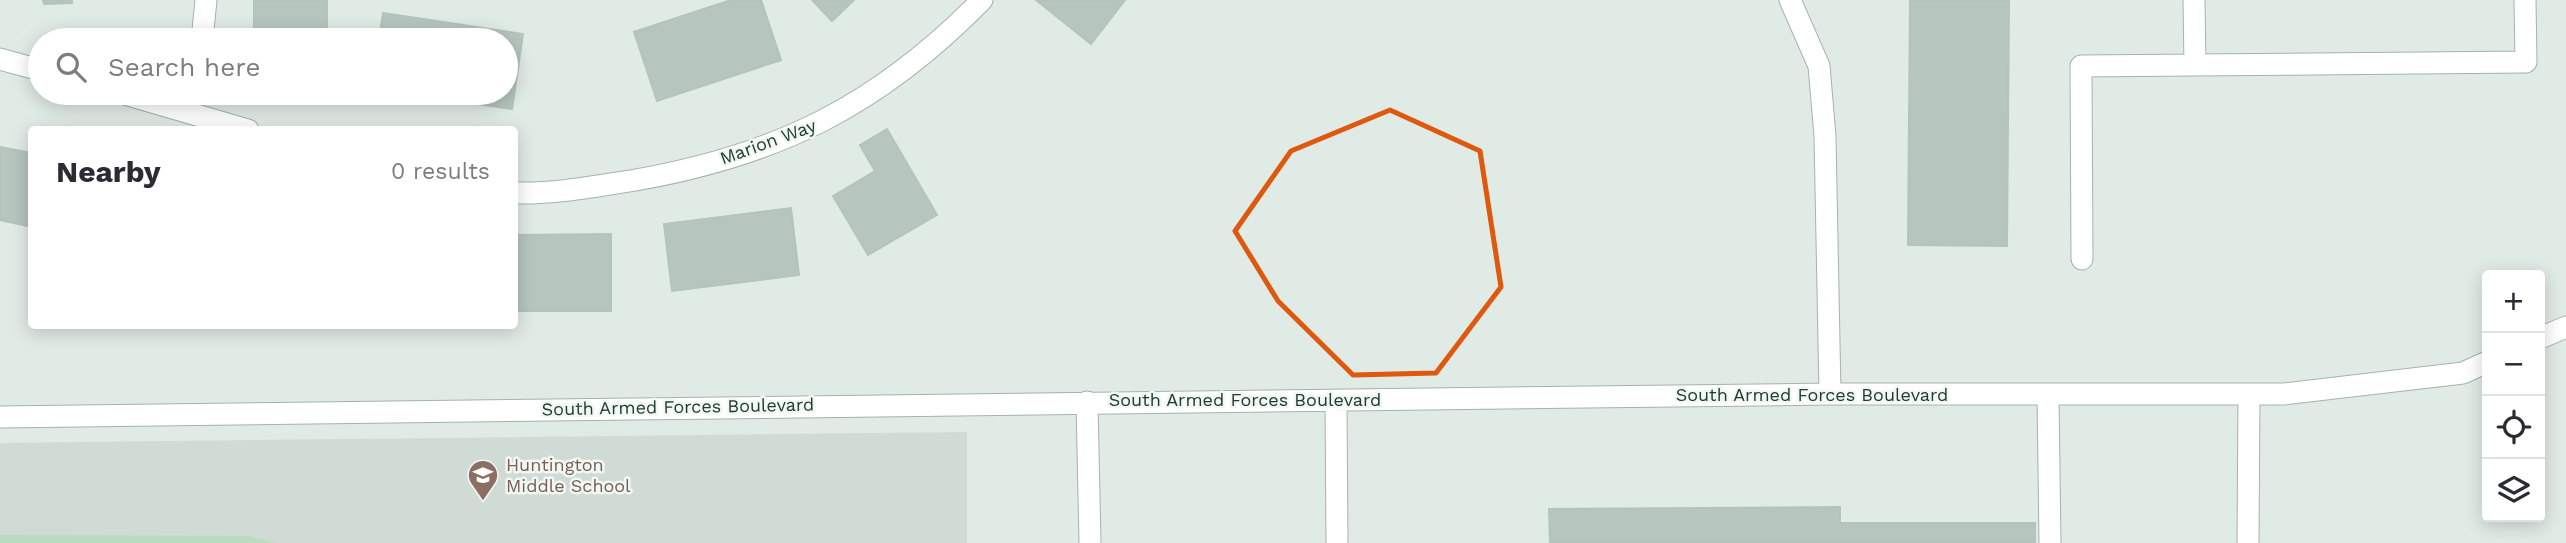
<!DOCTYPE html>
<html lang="en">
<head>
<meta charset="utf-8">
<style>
	:root { --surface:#fff; --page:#f2f2f3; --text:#2b2b33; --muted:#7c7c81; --line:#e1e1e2 }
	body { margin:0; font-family:"Work Sans",sans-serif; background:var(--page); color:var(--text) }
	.controls { position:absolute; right:21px; bottom:21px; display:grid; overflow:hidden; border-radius:7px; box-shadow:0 4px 18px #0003 }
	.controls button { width:63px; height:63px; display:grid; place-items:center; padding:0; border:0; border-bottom:2px solid var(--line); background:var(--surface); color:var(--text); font:35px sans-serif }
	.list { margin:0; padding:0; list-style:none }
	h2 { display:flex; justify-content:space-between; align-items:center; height:91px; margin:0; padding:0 28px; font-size:30px }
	h2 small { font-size:23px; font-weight:400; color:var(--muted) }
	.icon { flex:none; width:38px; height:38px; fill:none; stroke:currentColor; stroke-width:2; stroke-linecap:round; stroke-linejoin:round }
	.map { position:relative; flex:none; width:2566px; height:543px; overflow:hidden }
	.search { position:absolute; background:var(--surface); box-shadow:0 4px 18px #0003; left:28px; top:28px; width:490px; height:77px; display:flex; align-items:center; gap:18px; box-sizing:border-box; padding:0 24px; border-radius:38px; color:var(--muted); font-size:26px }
	.panel { position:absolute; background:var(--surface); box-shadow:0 4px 18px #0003; left:28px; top:126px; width:490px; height:203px; border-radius:7px }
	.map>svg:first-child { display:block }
	.built { fill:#cfdbd4 }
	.green { fill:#badcc1 }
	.building { fill:#b6c6be; stroke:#b3c4bc; stroke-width:2 }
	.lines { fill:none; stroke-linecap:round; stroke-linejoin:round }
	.minor-casing { stroke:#a4b3ac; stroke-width:23 }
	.minor { stroke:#fff; stroke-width:21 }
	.marked { fill:none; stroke:#de580e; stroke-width:5; stroke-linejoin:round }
	.labels { text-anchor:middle; stroke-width:5; stroke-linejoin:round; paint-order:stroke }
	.street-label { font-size:18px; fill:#213b32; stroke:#f1f8f4 }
	.education-label { font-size:18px; fill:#785e54; stroke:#f1f8f4; text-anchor:start }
</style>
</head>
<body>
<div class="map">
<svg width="2566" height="543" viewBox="0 0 2566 543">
	<rect width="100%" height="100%" fill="#e1ebe6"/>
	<path class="built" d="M967 432V543H0V443Z"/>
	<path class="green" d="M0 535 248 536 277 543H0Z"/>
	<path class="building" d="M43 0H72V3L44 4Z
		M254 0H327V40H254Z
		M731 0H761L781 60 657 101 634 32Z
		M812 0H854L832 21Z
		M1036 0H1125L1091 44Z
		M1910 0H2009L2007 246 1908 245Z
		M383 13 523 34 512 109 399 93H506V40H379Z
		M887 129 937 215 868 255 833 196 875 171 860 145Z
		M0 147 32 153V227L0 220Z
		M791 208 799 275 672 291 664 224Z
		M611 234V311H514V235Z
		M1840 507V523H2035V543H1550L1549 509Z"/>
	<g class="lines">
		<g class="minor-casing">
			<path id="minor" d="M1790 0 1819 66 1825 136 1830 394
				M202 40 206 0
				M0 59 40 70
				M2195 65 2526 62 2525 0
				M121 93 248 130
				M514 193C554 194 592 187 630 181 777 156 878 106 982 0
				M2082 259 2081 66 2195 65 2194 0
				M2540 338 2566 327
				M2048 396 2050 543
				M1336 400 1337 543
				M1087 402 1090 543
				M0 417 1830 394H2284L2463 373 2487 362
				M2248 543 2249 394"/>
		</g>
		<use href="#minor" class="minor"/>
	</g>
	<path class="marked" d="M1390 110 1480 151 1501 287 1436 373 1353 375 1278 301 1235 231 1291 151Z"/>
	<defs>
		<g id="school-pin" transform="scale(1.575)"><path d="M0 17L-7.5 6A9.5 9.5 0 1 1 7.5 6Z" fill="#8d6e63" stroke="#f1f8f4"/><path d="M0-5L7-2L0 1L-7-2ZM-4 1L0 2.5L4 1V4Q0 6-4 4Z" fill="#fff"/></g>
	</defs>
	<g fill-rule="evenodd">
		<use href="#school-pin" x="483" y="475"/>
	</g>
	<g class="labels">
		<g class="street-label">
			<text transform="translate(768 142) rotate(-20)" y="6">Marion Way</text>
			<text x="1812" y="401">South Armed Forces Boulevard</text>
			<text x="1245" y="406">South Armed Forces Boulevard</text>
			<text transform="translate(678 407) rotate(-1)" y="6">South Armed Forces Boulevard</text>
		</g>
		<g class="education-label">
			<text x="506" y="471">Huntington<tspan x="506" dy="21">Middle School</tspan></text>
		</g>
	</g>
</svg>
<div class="controls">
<button>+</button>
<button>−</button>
<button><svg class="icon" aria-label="locate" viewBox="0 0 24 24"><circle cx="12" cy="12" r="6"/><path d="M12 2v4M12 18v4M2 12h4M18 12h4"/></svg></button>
<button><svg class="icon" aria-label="layers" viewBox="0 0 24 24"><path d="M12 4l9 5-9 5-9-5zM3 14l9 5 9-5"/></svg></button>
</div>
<div class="search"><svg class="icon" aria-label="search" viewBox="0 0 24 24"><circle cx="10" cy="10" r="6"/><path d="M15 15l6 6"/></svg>Search here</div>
<section class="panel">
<h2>Nearby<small>0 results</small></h2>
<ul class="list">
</ul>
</section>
</div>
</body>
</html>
